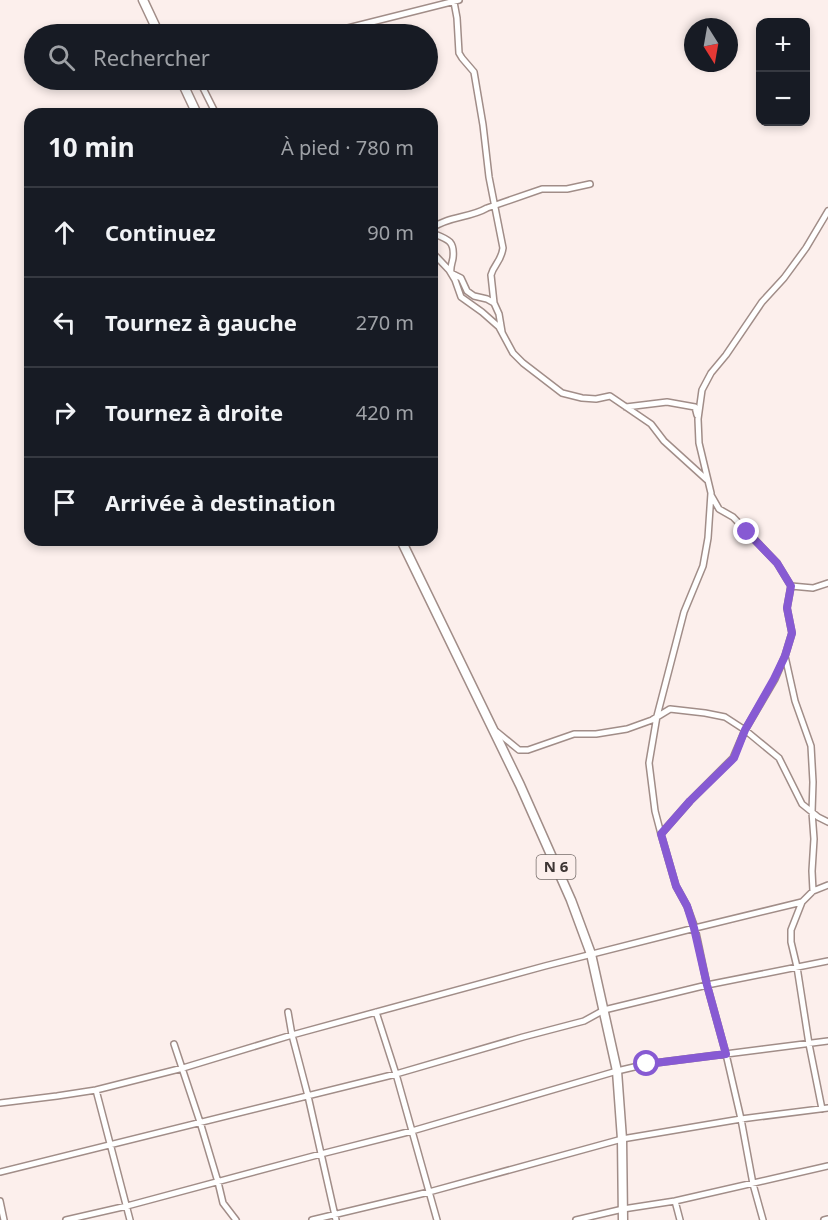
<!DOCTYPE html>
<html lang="fr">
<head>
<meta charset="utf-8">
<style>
	:root { --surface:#171b24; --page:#242831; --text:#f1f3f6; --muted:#9ea1a6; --line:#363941 }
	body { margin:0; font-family:"Noto Sans",sans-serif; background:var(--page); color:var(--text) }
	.controls { position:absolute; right:18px; top:18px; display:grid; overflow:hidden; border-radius:12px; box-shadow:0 3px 9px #0003 }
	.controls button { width:54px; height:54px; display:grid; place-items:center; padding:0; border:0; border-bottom:2px solid var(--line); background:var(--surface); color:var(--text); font:30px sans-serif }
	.compass { position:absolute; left:684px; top:18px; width:54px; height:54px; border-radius:50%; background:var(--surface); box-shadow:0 3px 9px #0003; rotate:169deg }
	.stop { position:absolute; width:18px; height:18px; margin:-14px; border:4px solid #875ad3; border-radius:50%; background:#fff }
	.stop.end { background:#875ad3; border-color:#fff; box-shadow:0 2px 6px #0008 }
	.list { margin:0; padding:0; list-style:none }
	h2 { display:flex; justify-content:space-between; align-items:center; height:78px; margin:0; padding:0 24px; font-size:26px }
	h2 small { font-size:20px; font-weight:400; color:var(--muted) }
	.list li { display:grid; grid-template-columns:39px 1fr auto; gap:18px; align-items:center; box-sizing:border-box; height:90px; padding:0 24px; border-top:2px solid var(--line) }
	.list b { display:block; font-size:22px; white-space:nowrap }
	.list em { font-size:20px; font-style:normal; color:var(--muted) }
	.icon { flex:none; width:33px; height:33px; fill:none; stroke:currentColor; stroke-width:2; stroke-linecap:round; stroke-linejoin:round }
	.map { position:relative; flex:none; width:828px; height:1220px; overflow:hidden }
	.search { position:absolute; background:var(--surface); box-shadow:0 3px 9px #0003; left:24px; top:24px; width:414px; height:66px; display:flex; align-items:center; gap:15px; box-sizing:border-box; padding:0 21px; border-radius:33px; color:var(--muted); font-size:22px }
	.panel { position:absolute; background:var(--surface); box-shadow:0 3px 9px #0003; left:24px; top:108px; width:414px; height:438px; border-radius:18px }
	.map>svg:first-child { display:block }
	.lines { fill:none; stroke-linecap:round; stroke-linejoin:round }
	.street-casing { stroke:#a18d88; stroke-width:8 }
	.primary-casing { stroke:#a18d88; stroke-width:11 }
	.street { stroke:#fff; stroke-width:5 }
	.primary { stroke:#fff; stroke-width:8 }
	.route { stroke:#875ad3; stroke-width:8 }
	.labels { text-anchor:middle; stroke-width:4.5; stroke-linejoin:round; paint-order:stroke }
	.shield { fill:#fcefec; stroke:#766d6a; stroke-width:1.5 }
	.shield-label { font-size:15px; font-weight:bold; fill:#3d3533 }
</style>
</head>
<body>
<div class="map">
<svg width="828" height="1220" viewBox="0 0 828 1220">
	<rect width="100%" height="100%" fill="#fcefec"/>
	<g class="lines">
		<g class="street-casing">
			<path id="street" d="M454 2 457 18 459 53 462 58 474 72 483 125 489 177 503 248C501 262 494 264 491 275L494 303 499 314 502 332
				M324 34 459 0
				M199 80 216 114
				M432 228C449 216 470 218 487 208L542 189H567L590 184
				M432 233C447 239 455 240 453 258 452 264 450 267 451 273L461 278 467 291 474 296 487 299 494 303
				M432 252 449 270 455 280 461 297 482 312 499 327 513 353 523 363 562 393 582 398 596 399 610 396 651 424 664 441 707 480
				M626 407 667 402 695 407 697 415
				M711 495 719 509 733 517 777 563 791 586 813 588 828 583
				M785 656 795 701 811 746 813 782 812 812 814 839 812 871 813 891
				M497 732 519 750H528L574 734H596L627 729 652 720 670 709 705 713 725 717 745 730 779 758 802 804 818 817 828 822
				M661 834 690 801 733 758 745 730 775 679 785 656 792 633 787 608 791 586
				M802 902 791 930V942L797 967 809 1044 822 1109
				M288 1012 292 1035 308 1096 336 1220
				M376 1012 396 1074 437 1220
				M174 1044 200 1122 218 1182 223 1203 236 1220
				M96 1090 130 1220
				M0 1103 57 1096 96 1090 183 1068 292 1035 545 966 695 928 802 902 813 891 828 885
				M0 1172 396 1074 523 1037 584 1021 604 1010 707 985 828 961
				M0 1201 4 1220
				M675 1201 680 1220
				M66 1220 127 1206 321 1154 412 1131 617 1071 647 1064 828 1041
				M312 1220 429 1192 622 1139 741 1119 828 1108
				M576 1220 623 1209 675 1201 828 1166
				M763 1220 753 1184 741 1119 726 1054 707 985 695 928 687 906 676 886 661 834 655 811 649 763 657 716 684 612 703 566 708 538 711 493 699 443 698 419 702 390 711 373 726 355 762 302 784 278 806 248 828 211
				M824 1220 828 1219"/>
		</g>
		<g class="primary-casing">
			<path id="primary" d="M143 0 159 34
				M181 80 197 114
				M401 540 520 785 571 900 591 954 617 1071 622 1139 623 1220"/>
		</g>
		<use href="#street" class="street"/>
		<use href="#primary" class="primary"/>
	</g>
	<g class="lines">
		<path class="route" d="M647 1064 726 1054 707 985 694 928 687 906 676 886 661 834 690 801 734 758 745 730 774 679 785 656 792 633 787 608 791 586 777 563 747 532"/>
	</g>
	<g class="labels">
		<rect class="shield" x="536.5" y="855" width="39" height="24" rx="4.5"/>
		<g class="shield-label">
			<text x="556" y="872">N 6</text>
		</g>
	</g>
</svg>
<div class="controls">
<button>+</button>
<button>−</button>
</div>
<svg class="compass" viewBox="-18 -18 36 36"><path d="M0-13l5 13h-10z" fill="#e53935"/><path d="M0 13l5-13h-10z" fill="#9ea1a6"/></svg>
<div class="stop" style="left:647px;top:1064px"></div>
<div class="stop end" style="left:747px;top:532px"></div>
<div class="search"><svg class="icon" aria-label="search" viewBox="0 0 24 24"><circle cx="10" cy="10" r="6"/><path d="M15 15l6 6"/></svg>Rechercher</div>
<section class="panel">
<h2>10 min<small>À pied · 780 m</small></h2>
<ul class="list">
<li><svg class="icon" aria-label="ahead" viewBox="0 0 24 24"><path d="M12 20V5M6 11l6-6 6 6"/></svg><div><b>Continuez</b></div><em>90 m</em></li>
<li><svg class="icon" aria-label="left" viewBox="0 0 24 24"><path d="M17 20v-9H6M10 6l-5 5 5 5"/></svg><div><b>Tournez à gauche</b></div><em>270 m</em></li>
<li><svg class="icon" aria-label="right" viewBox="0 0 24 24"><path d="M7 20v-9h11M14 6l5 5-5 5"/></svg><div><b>Tournez à droite</b></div><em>420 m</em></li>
<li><svg class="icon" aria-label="arrive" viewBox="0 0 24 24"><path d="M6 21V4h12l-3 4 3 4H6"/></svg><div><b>Arrivée à destination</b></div></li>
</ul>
</section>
</div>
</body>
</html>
